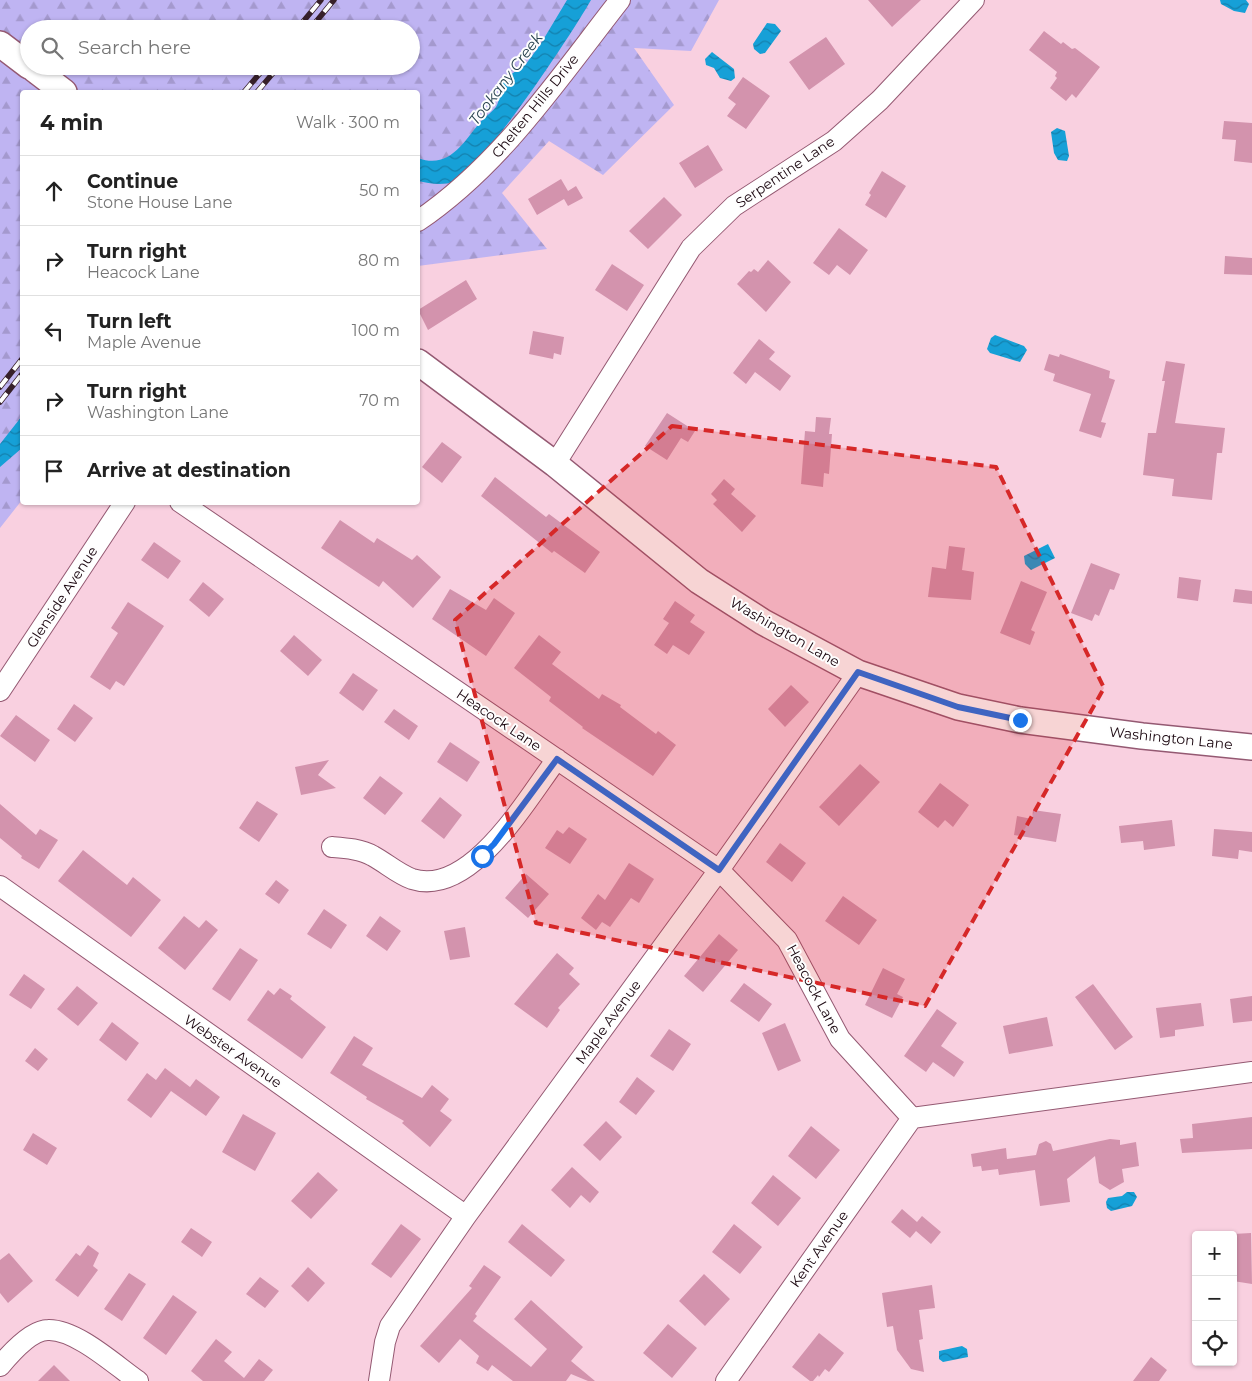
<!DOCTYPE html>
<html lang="en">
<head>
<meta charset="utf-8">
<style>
	:root { --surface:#fff; --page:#f2f2f2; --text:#222; --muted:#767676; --line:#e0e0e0 }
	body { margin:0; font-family:Montserrat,sans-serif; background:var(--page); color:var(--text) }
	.controls { position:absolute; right:15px; bottom:15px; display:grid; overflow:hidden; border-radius:5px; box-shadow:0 1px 4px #0004 }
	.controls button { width:45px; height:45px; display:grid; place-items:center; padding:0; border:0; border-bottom:1px solid var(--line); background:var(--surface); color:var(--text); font:25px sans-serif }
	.stop { position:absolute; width:15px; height:15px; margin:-11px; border:4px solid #1a73e8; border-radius:50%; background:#fff }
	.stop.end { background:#1a73e8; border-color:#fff; box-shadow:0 1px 5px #0008 }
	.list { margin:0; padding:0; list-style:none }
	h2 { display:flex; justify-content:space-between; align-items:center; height:65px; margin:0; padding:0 20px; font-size:21px }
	h2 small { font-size:16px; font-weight:400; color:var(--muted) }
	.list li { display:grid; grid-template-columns:32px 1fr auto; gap:15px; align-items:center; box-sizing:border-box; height:70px; padding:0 20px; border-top:1px solid var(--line) }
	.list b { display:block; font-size:19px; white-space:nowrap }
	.list p { margin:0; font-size:16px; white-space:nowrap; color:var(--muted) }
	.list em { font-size:16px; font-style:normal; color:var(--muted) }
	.icon { flex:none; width:28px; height:28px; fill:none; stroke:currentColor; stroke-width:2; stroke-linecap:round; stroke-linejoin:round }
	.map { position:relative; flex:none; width:1252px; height:1381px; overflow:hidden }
	.search { position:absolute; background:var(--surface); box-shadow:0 1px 4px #0004; left:20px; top:20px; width:400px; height:55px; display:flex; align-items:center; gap:12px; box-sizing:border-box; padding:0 18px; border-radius:28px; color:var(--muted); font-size:19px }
	.panel { position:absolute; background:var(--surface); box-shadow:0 1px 4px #0004; left:20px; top:90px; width:400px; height:415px; border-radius:5px }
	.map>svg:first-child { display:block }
	.forest { fill:url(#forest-firs); fill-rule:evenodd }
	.water { fill:url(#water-waves) }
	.building { fill:#d393ad }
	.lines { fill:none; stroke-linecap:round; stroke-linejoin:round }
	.minor-casing { stroke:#945972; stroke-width:22 }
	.major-casing { stroke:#945972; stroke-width:28 }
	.minor { stroke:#fff; stroke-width:20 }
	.major { stroke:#fff; stroke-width:25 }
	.rail-casing { stroke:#37202a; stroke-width:5.5 }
	.rail { stroke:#fefefe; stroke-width:4; stroke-dasharray:11; stroke-linecap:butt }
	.route { stroke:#1a73e8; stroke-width:6 }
	.marked { fill:#d62828; fill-opacity:0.2; stroke:#d62828; stroke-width:4; stroke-dasharray:10 6; stroke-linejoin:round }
	.labels { text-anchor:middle; stroke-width:4; stroke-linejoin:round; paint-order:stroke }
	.street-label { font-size:14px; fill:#19050e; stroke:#fefefe }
	.water-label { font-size:15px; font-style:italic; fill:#28424f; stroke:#fefefe }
</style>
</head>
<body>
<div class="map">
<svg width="1252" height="1381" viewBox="0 0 1252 1381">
	<defs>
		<pattern id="forest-firs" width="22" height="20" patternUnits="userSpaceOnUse" patternTransform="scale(1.25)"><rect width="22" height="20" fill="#bfb4f2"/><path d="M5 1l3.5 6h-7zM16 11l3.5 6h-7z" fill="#a499ce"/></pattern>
		<pattern id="water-waves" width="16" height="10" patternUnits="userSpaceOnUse" patternTransform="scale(1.25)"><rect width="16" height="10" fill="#16a0d7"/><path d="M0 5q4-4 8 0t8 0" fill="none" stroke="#1380ad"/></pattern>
	</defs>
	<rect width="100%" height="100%" fill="#f9d0e0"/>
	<path class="forest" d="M0 0H719L691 51 634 48 674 105 603 175 549 141 502 193 547 249 418 266V92H22V500L0 528ZM29 29H411V66H29Z"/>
	<path class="water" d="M567 0H591C573 32 481 172 452 182 441 186 428 183 418 181V158C450 170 464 141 482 120 486 116 492 112 496 107 500 100 501 88 503 80L526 64 540 45Z
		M1220 0H1246L1249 4 1245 13 1234 11 1221 4Z
		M767 23 775 24 781 31 765 53 760 54 754 49 753 44Z
		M712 52 734 69 735 78 731 81 720 78 714 68 706 65 705 59Z
		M1057 128 1065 131 1069 156 1067 161 1058 160 1054 153 1051 132Z
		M995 335 1024 346 1027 350 1020 362 990 353 987 349 991 338Z
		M22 416V448L0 467V444Z
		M1048 544 1055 558 1031 570 1025 564 1024 556Z
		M1127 1192H1134L1137 1197 1132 1206 1111 1211 1107 1208 1106 1202 1108 1198 1122 1196Z
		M962 1346 967 1349 968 1357 943 1362 939 1359V1351Z"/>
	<path class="building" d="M868 0H921L892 27Z
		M1044 31 1061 44 1063 42 1072 49 1075 48 1100 67 1076 98 1072 94 1066 101 1050 88 1057 78 1055 76 1057 72 1029 50Z
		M826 37 845 64 809 90 789 62Z
		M743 77 770 96 746 129 727 116 736 104 728 98Z
		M1224 121 1252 123V163L1234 161 1236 140 1222 139Z
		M708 145 723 170 695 188 679 163Z
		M882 171 906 186 886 218 865 205 871 195 869 193Z
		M561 179 568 191 576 186 583 198 568 206 564 199 537 215 528 199Z
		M664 197 682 215 648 249 629 231Z
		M839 228 868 250 850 275 837 265 829 275 813 263Z
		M1225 256 1252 258V275L1224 274Z
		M768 260 791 282 766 312 737 284 749 271 751 272 754 269 758 272Z
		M612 264 644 285 627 311 595 290Z
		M466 280 477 299 428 330 418 310Z
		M533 331 564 337 561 355 554 353 553 359 529 354Z
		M759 339 775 352 769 359 791 376 780 391 755 372 746 384 733 373Z
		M1049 354 1059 357 1060 354 1110 371 1109 378 1115 380 1101 422 1106 423 1101 438 1079 431 1091 394 1053 381 1055 374 1044 370Z
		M1166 361 1185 364 1175 423 1225 428 1222 453H1217L1212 500 1172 496 1174 479 1143 475 1148 433H1156L1165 381H1162Z
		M667 413 695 431 688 442 681 438 667 460 645 446Z
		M816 417 831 418 829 434H832L829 474 824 473 823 487 801 484 805 431 815 432Z
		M442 442 462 457 442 483 422 467Z
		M495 477 546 517 549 514 600 552 585 573 554 551 552 553 481 496Z
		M724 479 735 489 731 494 756 516 742 532 713 504 717 500 711 494Z
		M340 520 374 543 377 538 412 560 417 555 441 577 413 608 383 581 379 587 321 548Z
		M154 542 181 561 168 579 141 560Z
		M949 546 965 548 962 570 974 572 971 600 928 597 932 567 946 569Z
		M1091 563 1120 574 1114 590 1110 589 1099 616 1095 614 1092 621 1071 613Z
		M1179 577 1201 580 1198 601 1177 598Z
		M1021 581 1047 592 1031 630 1035 632 1030 645 1000 633Z
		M203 582 224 599 209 617 189 600Z
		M450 589 486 610 494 598 515 613 486 656 432 619Z
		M1235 589 1252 591V604L1233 602Z
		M675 601 695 615 690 622 705 632 689 655 673 645 667 654 654 645 669 623 663 619Z
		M128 602 164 626 124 686 116 681 110 690 90 677 118 633 111 628Z
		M294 635 322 660 308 676 280 651Z
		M539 635 561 652 552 664 599 699 602 694 621 705 620 707 656 734 658 731 676 745 653 776 582 728 583 727 549 701 551 697 514 668Z
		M353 673 378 690 363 711 339 693Z
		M791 685 809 702 785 727 768 709Z
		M74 704 93 718 75 742 57 729Z
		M394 709 418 726 409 740 384 722Z
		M16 715 50 740 35 762 0 736Z
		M450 742 480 762 467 782 437 762Z
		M329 760 318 775 336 788 301 795 295 767Z
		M860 764 880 782 839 826 819 807Z
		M380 776 403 793 385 815 363 798Z
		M940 783 969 805 953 827 945 820 938 828 918 812Z
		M440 797 462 815 444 839 421 821Z
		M257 801 278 814 259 842 239 828Z
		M0 804 36 835 40 829 58 840 39 869 21 858 22 856 0 838Z
		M1033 810 1061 814 1056 842 1014 835 1017 816 1032 819Z
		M1172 820 1175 846 1144 850 1143 841 1121 843 1119 826Z
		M569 827 587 839 570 864 545 848 557 830 563 834Z
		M1214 829 1252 832V852L1239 850 1238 859 1212 856Z
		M780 843 806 863 792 882 766 862Z
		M83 850 127 885 133 877 161 900 131 937 58 881Z
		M629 863 654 879 639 903 631 898 610 927 602 922 596 930 581 918 598 894 605 900Z
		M526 874 549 894 528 918 505 898Z
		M276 880 289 890 279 904 265 894Z
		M843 896 877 920 859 945 825 921Z
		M324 909 347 925 331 949 307 934Z
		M184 916 199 928 206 920 218 930 185 970 158 948Z
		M380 916 401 931 387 951 366 936Z
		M465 927 470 957 450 960 444 931Z
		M719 934 738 950 703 992 684 976Z
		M240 948 258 960 230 1001 212 989Z
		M557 953 574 968 569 974 580 984 558 1008 560 1010 547 1028 514 1004Z
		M883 968 905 979 897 994 903 997 892 1018 865 1005Z
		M24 974 45 989 31 1009 9 995Z
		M744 983 772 1004 759 1022 730 1001Z
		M1093 984 1133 1037 1115 1050 1075 997Z
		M77 986 98 1003 78 1026 57 1009Z
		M280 988 292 996 290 999 326 1027 302 1059 247 1020 268 990 274 995Z
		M1252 996V1021L1233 1023 1230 999Z
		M1201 1003 1204 1026 1175 1030V1036L1160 1038 1156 1008Z
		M937 1009 957 1023 941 1046 964 1062 954 1077 933 1062 926 1072 904 1056Z
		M1047 1017 1053 1046 1009 1054 1003 1026Z
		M112 1022 139 1043 126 1061 99 1040Z
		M785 1023 801 1061 778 1071 762 1033Z
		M669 1029 691 1044 673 1071 650 1056Z
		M354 1036 373 1048 362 1065 422 1098 432 1085 449 1099 440 1111 452 1120 430 1147 402 1123 404 1121 366 1099 367 1097 330 1073Z
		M35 1048 48 1059 38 1071 25 1061Z
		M165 1068 190 1087 196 1079 220 1097 206 1116 171 1091 151 1118 127 1100 147 1073 156 1080Z
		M637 1077 655 1091 636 1115 619 1102Z
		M243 1114 276 1133 255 1171 222 1152Z
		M1252 1117V1149L1182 1153 1180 1139 1193 1138 1192 1124Z
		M606 1121 622 1137 600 1161 583 1145Z
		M811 1126 840 1150 816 1179 788 1156Z
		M33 1133 57 1148 47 1165 23 1150Z
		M1110 1139 1120 1140V1145L1136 1142 1139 1166 1122 1169 1124 1182 1110 1190 1099 1183 1095 1156 1067 1179 1070 1202 1040 1206 1035 1170 999 1175 998 1169 982 1171 981 1166 973 1167 971 1154 1006 1148 1007 1159 1036 1155 1039 1144 1046 1141 1051 1144 1053 1151Z
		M572 1167 599 1192 590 1203 581 1195 570 1208 551 1190Z
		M318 1172 338 1190 311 1219 291 1201Z
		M773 1175 801 1198 778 1226 751 1203Z
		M902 1209 917 1222 922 1216 941 1232 931 1244 916 1231 910 1238 891 1222Z
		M401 1224 421 1239 391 1278 371 1264Z
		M522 1224 565 1260 551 1277 508 1242Z
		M734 1224 762 1247 740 1274 712 1252Z
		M191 1228 212 1242 202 1257 181 1242Z
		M1251 1233 1252 1284 1233 1281V1234Z
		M88 1245 99 1253 93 1266 98 1270 78 1297 55 1280 76 1253 80 1256Z
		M9 1253 33 1281 8 1303 0 1293V1260Z
		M484 1265 501 1277 475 1314 477 1316 473 1321 531 1367 547 1349 514 1319 531 1300 583 1347 571 1361 595 1381H588L571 1374 566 1381H513L492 1365 488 1371 476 1363 479 1356 460 1339 439 1363 420 1346 472 1288 469 1286Z
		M308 1267 325 1283 308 1302 291 1286Z
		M129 1273 146 1284 122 1321 104 1309Z
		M704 1274 730 1299 705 1326 679 1301Z
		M260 1277 279 1291 265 1308 246 1294Z
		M932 1285 935 1308 919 1310 923 1339 919 1340 924 1372 911 1369 897 1350 893 1326 887 1327 882 1293Z
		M173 1295 197 1312 166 1355 143 1338Z
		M668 1324 697 1348 672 1378 643 1353Z
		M819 1333 844 1353 829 1372 825 1369 819 1377 818 1375 813 1381H810L792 1367Z
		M216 1339 232 1352 224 1361 244 1378 259 1359 273 1370 264 1381H203L191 1371Z
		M1151 1357 1167 1370 1159 1381H1133Z
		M54 1365 70 1381H38Z"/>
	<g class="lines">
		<g class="minor-casing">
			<path id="minor" d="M418 221C502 164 558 79 620 0
				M555 464 691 248 734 206 834 141 880 100 974 0
				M180 502 719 870 787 940 840 1039 912 1118 1252 1072
				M0 691 125 502
				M332 847C345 848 361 849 373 856 386 863 398 874 412 879 471 898 528 797 557 759
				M0 886 466 1216
				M0 1366C10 1354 31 1330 48 1330 76 1329 115 1365 138 1381
				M379 1381 385 1342 390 1326 466 1216 719 870 858 673
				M726 1381 912 1118"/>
		</g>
		<g class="major-casing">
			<path id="major" d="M0 44 29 66
				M30 66 64 92
				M418 362 555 464 699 581 763 622 858 673 958 707 1020 720 1142 736 1252 747"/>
		</g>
		<use href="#minor" class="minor"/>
		<use href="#major" class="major"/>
		<g class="rail-casing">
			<path id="rail" d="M297 29 321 0
				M310 29 334 0
				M244 92 266 66
				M257 92 279 66
				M0 387 22 359
				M0 402 22 374"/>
		</g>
		<use href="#rail" class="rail"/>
	</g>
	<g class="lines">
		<path class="route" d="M482 856 494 844 557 759 719 870 858 672 958 707 1020 720"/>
	</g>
	<path class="marked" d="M672 426 996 467 1104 688 925 1006 536 923 455 620Z"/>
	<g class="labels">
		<g class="street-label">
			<text transform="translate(535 106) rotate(-51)" y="5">Chelten Hills Drive</text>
			<text transform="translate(785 172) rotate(-34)" y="5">Serpentine Lane</text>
			<text transform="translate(62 597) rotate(-57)" y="5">Glenside Avenue</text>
			<text transform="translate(785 632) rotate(30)" y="5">Washington Lane</text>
			<text transform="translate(499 720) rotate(34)" y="5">Heacock Lane</text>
			<text transform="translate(1171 738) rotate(6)" y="5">Washington Lane</text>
			<text transform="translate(814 989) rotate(62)" y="5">Heacock Lane</text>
			<text transform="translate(608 1022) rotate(-54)" y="5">Maple Avenue</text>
			<text transform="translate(233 1051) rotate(35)" y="5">Webster Avenue</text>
			<text transform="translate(819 1249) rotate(-55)" y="5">Kent Avenue</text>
		</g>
		<g class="water-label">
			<text transform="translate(506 79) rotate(-53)" y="5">Tookany Creek</text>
		</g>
	</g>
</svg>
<div class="controls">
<button>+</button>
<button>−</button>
<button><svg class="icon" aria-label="locate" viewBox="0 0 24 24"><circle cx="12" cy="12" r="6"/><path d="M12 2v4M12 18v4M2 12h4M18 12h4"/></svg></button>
</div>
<div class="stop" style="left:482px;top:856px"></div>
<div class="stop end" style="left:1020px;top:720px"></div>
<div class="search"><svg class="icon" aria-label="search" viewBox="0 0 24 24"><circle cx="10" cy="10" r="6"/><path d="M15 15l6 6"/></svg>Search here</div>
<section class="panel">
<h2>4 min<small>Walk · 300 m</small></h2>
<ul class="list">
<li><svg class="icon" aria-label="ahead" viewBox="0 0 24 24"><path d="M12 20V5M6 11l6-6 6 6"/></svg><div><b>Continue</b><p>Stone House Lane</p></div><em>50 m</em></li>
<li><svg class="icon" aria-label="right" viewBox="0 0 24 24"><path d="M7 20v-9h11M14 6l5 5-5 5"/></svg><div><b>Turn right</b><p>Heacock Lane</p></div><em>80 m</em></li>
<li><svg class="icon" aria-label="left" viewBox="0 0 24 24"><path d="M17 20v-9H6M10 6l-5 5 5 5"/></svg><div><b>Turn left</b><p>Maple Avenue</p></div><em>100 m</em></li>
<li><svg class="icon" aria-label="right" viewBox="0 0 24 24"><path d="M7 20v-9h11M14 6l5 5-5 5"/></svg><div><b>Turn right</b><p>Washington Lane</p></div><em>70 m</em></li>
<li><svg class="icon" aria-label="arrive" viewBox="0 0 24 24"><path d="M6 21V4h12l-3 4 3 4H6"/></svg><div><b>Arrive at destination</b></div></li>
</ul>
</section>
</div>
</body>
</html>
